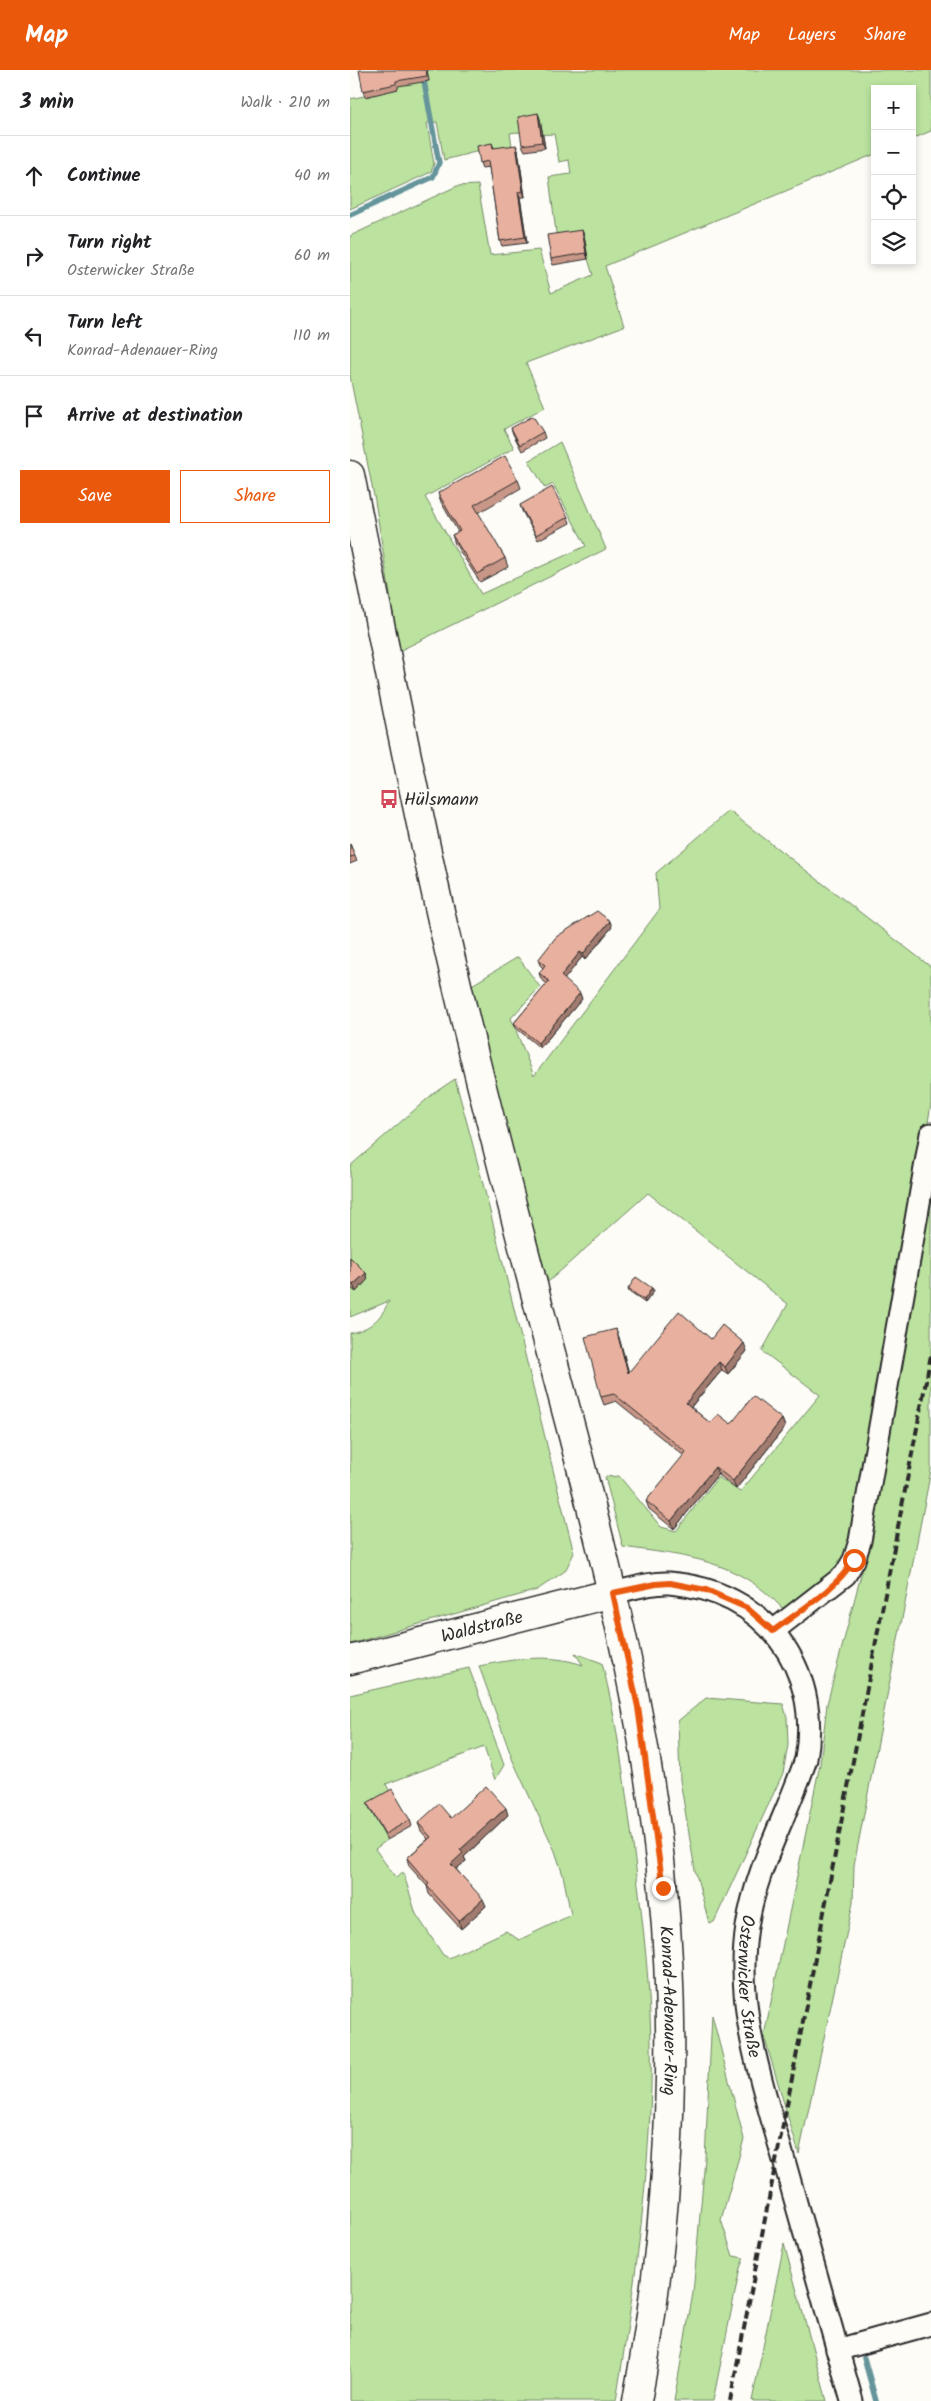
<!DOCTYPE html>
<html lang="en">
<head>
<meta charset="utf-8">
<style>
	:root { --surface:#fff; --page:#f6f6f6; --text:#202124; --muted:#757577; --line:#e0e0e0; --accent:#ea580c }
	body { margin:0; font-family:Kalam,sans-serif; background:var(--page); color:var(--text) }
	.controls { position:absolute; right:15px; top:15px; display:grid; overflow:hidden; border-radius:0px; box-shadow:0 2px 8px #0003 }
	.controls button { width:45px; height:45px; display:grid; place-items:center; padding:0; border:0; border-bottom:1px solid var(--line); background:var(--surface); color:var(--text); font:25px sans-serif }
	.stop { position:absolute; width:15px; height:15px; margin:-11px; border:4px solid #ea580c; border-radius:50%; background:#fff }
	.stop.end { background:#ea580c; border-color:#fff; box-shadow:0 1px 5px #0008 }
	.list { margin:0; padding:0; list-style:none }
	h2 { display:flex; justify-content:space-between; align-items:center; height:65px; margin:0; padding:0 20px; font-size:21px }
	h2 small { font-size:16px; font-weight:400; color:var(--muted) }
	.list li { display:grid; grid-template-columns:32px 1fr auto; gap:15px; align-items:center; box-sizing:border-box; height:80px; padding:0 20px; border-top:1px solid var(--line) }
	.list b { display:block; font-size:19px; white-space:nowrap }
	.list p { margin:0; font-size:16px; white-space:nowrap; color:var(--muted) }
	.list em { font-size:16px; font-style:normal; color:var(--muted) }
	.actions { display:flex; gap:10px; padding:15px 20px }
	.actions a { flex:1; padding:11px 0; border:1px solid var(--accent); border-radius:0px; text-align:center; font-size:18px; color:var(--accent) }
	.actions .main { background:var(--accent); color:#fff }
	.icon { flex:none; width:28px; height:28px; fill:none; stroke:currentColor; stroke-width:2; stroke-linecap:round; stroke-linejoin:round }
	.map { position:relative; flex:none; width:581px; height:2331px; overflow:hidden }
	header { display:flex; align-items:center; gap:30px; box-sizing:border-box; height:70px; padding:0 25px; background:var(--accent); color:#fff }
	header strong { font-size:24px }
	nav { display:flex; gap:28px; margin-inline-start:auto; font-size:18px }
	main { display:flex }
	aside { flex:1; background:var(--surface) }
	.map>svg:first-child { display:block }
	.green { fill:#bbe39f; stroke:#738765 }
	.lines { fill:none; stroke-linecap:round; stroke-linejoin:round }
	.stream { stroke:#65959b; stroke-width:5.5 }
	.street-casing { stroke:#2b2b2b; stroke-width:25 }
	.secondary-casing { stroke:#2b2b2b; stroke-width:31 }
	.street { stroke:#fdfcf7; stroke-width:21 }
	.secondary { stroke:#fdfcf7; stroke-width:28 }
	.rail { stroke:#2b2b2b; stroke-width:4; stroke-dasharray:8 4; stroke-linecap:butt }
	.wall { fill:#c89788; stroke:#2b2b2b }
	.shaded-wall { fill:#a27b6f; stroke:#2b2b2b }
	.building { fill:#e8b09e; stroke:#2b2b2b }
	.route { stroke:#ea580c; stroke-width:6 }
	.labels { text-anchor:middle; stroke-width:4; stroke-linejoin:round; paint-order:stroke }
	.poi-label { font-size:18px; fill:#2b2b2b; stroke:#fdfcf7; text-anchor:start }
	.street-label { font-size:18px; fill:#2b2b2b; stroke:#fdfcf7 }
</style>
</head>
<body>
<header>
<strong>Map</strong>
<nav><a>Map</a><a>Layers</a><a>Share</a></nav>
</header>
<main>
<aside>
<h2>3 min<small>Walk · 210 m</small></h2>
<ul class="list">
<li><svg class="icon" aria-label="ahead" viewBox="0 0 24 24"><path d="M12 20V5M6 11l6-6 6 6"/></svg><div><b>Continue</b></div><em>40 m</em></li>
<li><svg class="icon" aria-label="right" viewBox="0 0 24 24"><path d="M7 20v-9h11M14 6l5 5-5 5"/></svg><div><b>Turn right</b><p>Osterwicker Straße</p></div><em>60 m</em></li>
<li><svg class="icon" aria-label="left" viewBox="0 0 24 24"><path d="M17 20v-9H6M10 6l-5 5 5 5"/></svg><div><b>Turn left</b><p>Konrad-Adenauer-Ring</p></div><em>110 m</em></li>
<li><svg class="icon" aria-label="arrive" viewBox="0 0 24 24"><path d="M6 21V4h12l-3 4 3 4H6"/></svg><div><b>Arrive at destination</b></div></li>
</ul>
<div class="actions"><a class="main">Save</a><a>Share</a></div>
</aside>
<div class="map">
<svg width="581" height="2331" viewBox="0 0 581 2331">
	<rect width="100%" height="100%" fill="#fdfcf7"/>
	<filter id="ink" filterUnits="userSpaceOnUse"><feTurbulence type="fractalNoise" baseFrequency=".02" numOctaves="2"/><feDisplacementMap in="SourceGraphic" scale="10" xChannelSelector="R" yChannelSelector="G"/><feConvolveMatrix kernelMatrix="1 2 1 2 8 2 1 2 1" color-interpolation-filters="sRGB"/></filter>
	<g filter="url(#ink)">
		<path class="green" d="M44 0 79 11 77 0H581V61L562 69V19H525V84L255 196 274 256 176 293 195 337 154 359 164 378 75 427 131 524 236 476 203 414 195 418 179 391 210 372 256 479 49 581 25 431 0 306V166L107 116 128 115 140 185 189 180 201 223 243 205 238 189 207 170 199 107 221 104 219 90 209 92 204 64C189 66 175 60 160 63L162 76 129 81 94 90 87 52 77 53 84 94 81 102 0 139V29L48 19Z
			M379 741 581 897V1034L548 1234 504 1469 489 1499 450 1532 432 1538C387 1489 335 1486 273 1477L255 1407 269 1406 311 1457 326 1461 368 1407 390 1422 470 1325 412 1281 438 1234 298 1123 198 1212 117 918 168 887 190 917 161 948 184 1006 309 840 306 803Z
			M105 1009C149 1166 183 1325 224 1483L215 1501 187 1520 0 1574V1263C20 1259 30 1250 39 1231L0 1247V1217L6 1222 0 1192V1096L84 1023Z
			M581 1131V1400L504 1795 503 1833 449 2084 414 1966 470 1694 477 1634 521 1467 525 1403Z
			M225 1583 252 1593C267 1650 274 1710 282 1768 293 1850 303 1933 301 2016 298 2122 283 2227 266 2331H0V1625L119 1598 154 1695 145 1710 134 1677 36 1714 42 1726 20 1739 37 1770 25 1779 46 1808 53 1802 66 1844 93 1885 99 1888 156 1861 169 1870 221 1845 213 1805 205 1781 163 1691 129 1596C165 1589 198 1583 233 1595Z
			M356 1628 433 1634 437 1647 438 1675 433 1703 364 1852 359 1853 345 1800 330 1710 328 1651Z
			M362 1945 394 2069 371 2150 383 2186 394 2188 390 2198 363 2331H324L343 2223 355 2089Z
			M434 2174 477 2331H402Z"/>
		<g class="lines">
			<path class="stream" d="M0 145 83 107 89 93 72 0
				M514 2288 526 2331"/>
			<g class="street-casing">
				<g id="street">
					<path id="s1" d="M263 1523C281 1519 301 1512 319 1513 414 1520 472 1597 456 1689 437 1746 406 1797 397 1857 384 1940 415 2022 437 2101 459 2178 480 2254 502 2331"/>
					<path d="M423 1561 495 1505 504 1490 510 1471 581 1064"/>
					<path d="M487 2280 581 2254"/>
				</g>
			</g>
			<g class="secondary-casing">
				<g id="secondary">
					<path id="s2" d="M0 405C40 601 77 799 126 993 157 1118 190 1242 223 1366 262 1516 299 1666 313 1820 329 1992 318 2162 287 2331"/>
					<path id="s3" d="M0 1590 263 1523"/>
				</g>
			</g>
			<use href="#street" class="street"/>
			<use href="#secondary" class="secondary"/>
			<path class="rail" d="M380 2331 581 1285"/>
		</g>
		<path class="wall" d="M77 0 79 11 48 16V19L15 27 13 21Z
			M188 43 190 49 195 78 175 81 172 75Z
			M142 73 144 78 168 80 175 127H170L177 173 152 176 150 171 139 97 132 98 130 93Z
			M234 165 238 189 203 195 201 189Z
			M161 358 193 362 195 368 172 381 163 364Z
			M168 410 171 418 128 443 155 488 158 497 130 512 105 474 102 465 108 462 91 432 88 423Z
			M170 435 218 447 220 453 188 470 172 441Z
			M0 774 7 791 0 794Z
			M262 857 235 890 232 887 214 909 232 929 190 978 166 958 164 953 197 914 191 909 189 903 193 898 190 895 188 890Z
			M0 1187 16 1203 18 1209 6 1222 0 1217Z
			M302 1218 304 1221 295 1233 279 1222 278 1219Z
			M266 1259 278 1302 361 1269 397 1281 378 1304 372 1300 341 1337 360 1353 381 1354 432 1349 435 1357 386 1419 368 1404 324 1459 299 1439 296 1431 334 1386 266 1331 254 1335 251 1327Z
			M17 1733 60 1750 62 1756 37 1770 20 1739Z
			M158 1745 114 1787 116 1791 106 1799 136 1836 111 1859 79 1824 77 1816 59 1796 57 1788 78 1769 71 1761 68 1753 101 1748Z"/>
		<path class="shaded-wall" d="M188 43 190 49 195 78 192 72Z
			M166 75 168 80 175 127 173 121Z
			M168 122 170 127 177 173 175 167Z
			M232 160 234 165 238 189 236 183Z
			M260 851 262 857 235 890 233 884Z
			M230 882 232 887 213 911 211 906Z
			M230 923 232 929 190 978 188 973Z
			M16 1203 18 1209 6 1222 3 1215Z
			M302 1218 304 1221 295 1233 294 1230Z
			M266 1259 269 1267 281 1310 278 1303Z
			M394 1273 397 1281 378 1304 375 1297Z
			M369 1292 372 1300 338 1340 336 1333Z
			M432 1349 435 1357 386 1419 383 1411Z
			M365 1397 368 1404 324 1459 321 1451Z
			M156 1738 158 1745 114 1787 116 1791 104 1801 101 1794 110 1780Z
			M133 1829 136 1836 111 1859 109 1851Z"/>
		<path class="building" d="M9 0H76L77 6 46 11V14L13 21Z
			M188 43 192 72 172 75 168 47Z
			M142 73 143 78 166 75 173 121 168 122 175 167 150 171 138 91 130 93 127 76Z
			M232 160 236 183 201 189 197 165Z
			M183 346 193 362 170 375 161 358Z
			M155 386 168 410 124 435 155 488 127 504 102 465 110 461 88 423Z
			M202 417 218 447 186 465 170 435Z
			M0 774 5 786 0 787Z
			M247 841 260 851 233 884 230 882 211 906 230 923 188 973 164 953 199 911 189 903 195 895 188 890 206 867Z
			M0 1187 16 1203 3 1215 0 1212Z
			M286 1207 302 1218 294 1230 278 1219Z
			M329 1241 361 1269 372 1255 394 1273 375 1297 369 1292 336 1333 360 1353 368 1344 381 1354 403 1326 432 1349 383 1411 365 1397 321 1451 296 1431 336 1382 264 1324 251 1327 235 1267 266 1259 278 1303Z
			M136 1716 156 1738 110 1780 113 1783 101 1794 133 1829 109 1851 77 1816 79 1814 57 1788 81 1767 68 1753 89 1734 101 1748Z
			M42 1719 60 1750 35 1764 17 1733Z"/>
	</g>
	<g class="lines" filter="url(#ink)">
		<path class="route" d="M313 1818 288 1637 263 1523 306 1514 320 1513 356 1520 397 1538 423 1561C452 1539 485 1520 504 1490"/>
	</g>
	<defs>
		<g id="bus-bare" transform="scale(1.5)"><path d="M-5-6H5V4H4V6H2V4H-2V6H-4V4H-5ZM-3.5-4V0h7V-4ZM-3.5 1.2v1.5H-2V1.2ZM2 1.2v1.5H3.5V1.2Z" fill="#d1495b" stroke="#fdfcf7" stroke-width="2.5" paint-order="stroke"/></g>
	</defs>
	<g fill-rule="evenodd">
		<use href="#bus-bare" x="39" y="729"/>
	</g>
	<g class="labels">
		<g class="poi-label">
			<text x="54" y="735">Hülsmann</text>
		</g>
		<g class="street-label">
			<text dy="6" stroke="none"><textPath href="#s3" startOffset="136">Waldstraße</textPath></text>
			<text dy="6" stroke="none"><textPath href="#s1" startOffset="549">Osterwicker Straße</textPath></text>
			<text dy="6" stroke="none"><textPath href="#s2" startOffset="1571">Konrad-Adenauer-Ring</textPath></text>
		</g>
	</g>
</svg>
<div class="controls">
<button>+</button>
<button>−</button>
<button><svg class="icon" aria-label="locate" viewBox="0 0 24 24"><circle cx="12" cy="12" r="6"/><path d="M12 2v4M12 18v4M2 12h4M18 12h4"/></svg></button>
<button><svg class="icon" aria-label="layers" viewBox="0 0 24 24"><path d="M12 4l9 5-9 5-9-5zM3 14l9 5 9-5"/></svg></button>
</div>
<div class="stop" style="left:504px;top:1490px"></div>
<div class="stop end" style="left:313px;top:1818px"></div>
</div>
</main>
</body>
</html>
